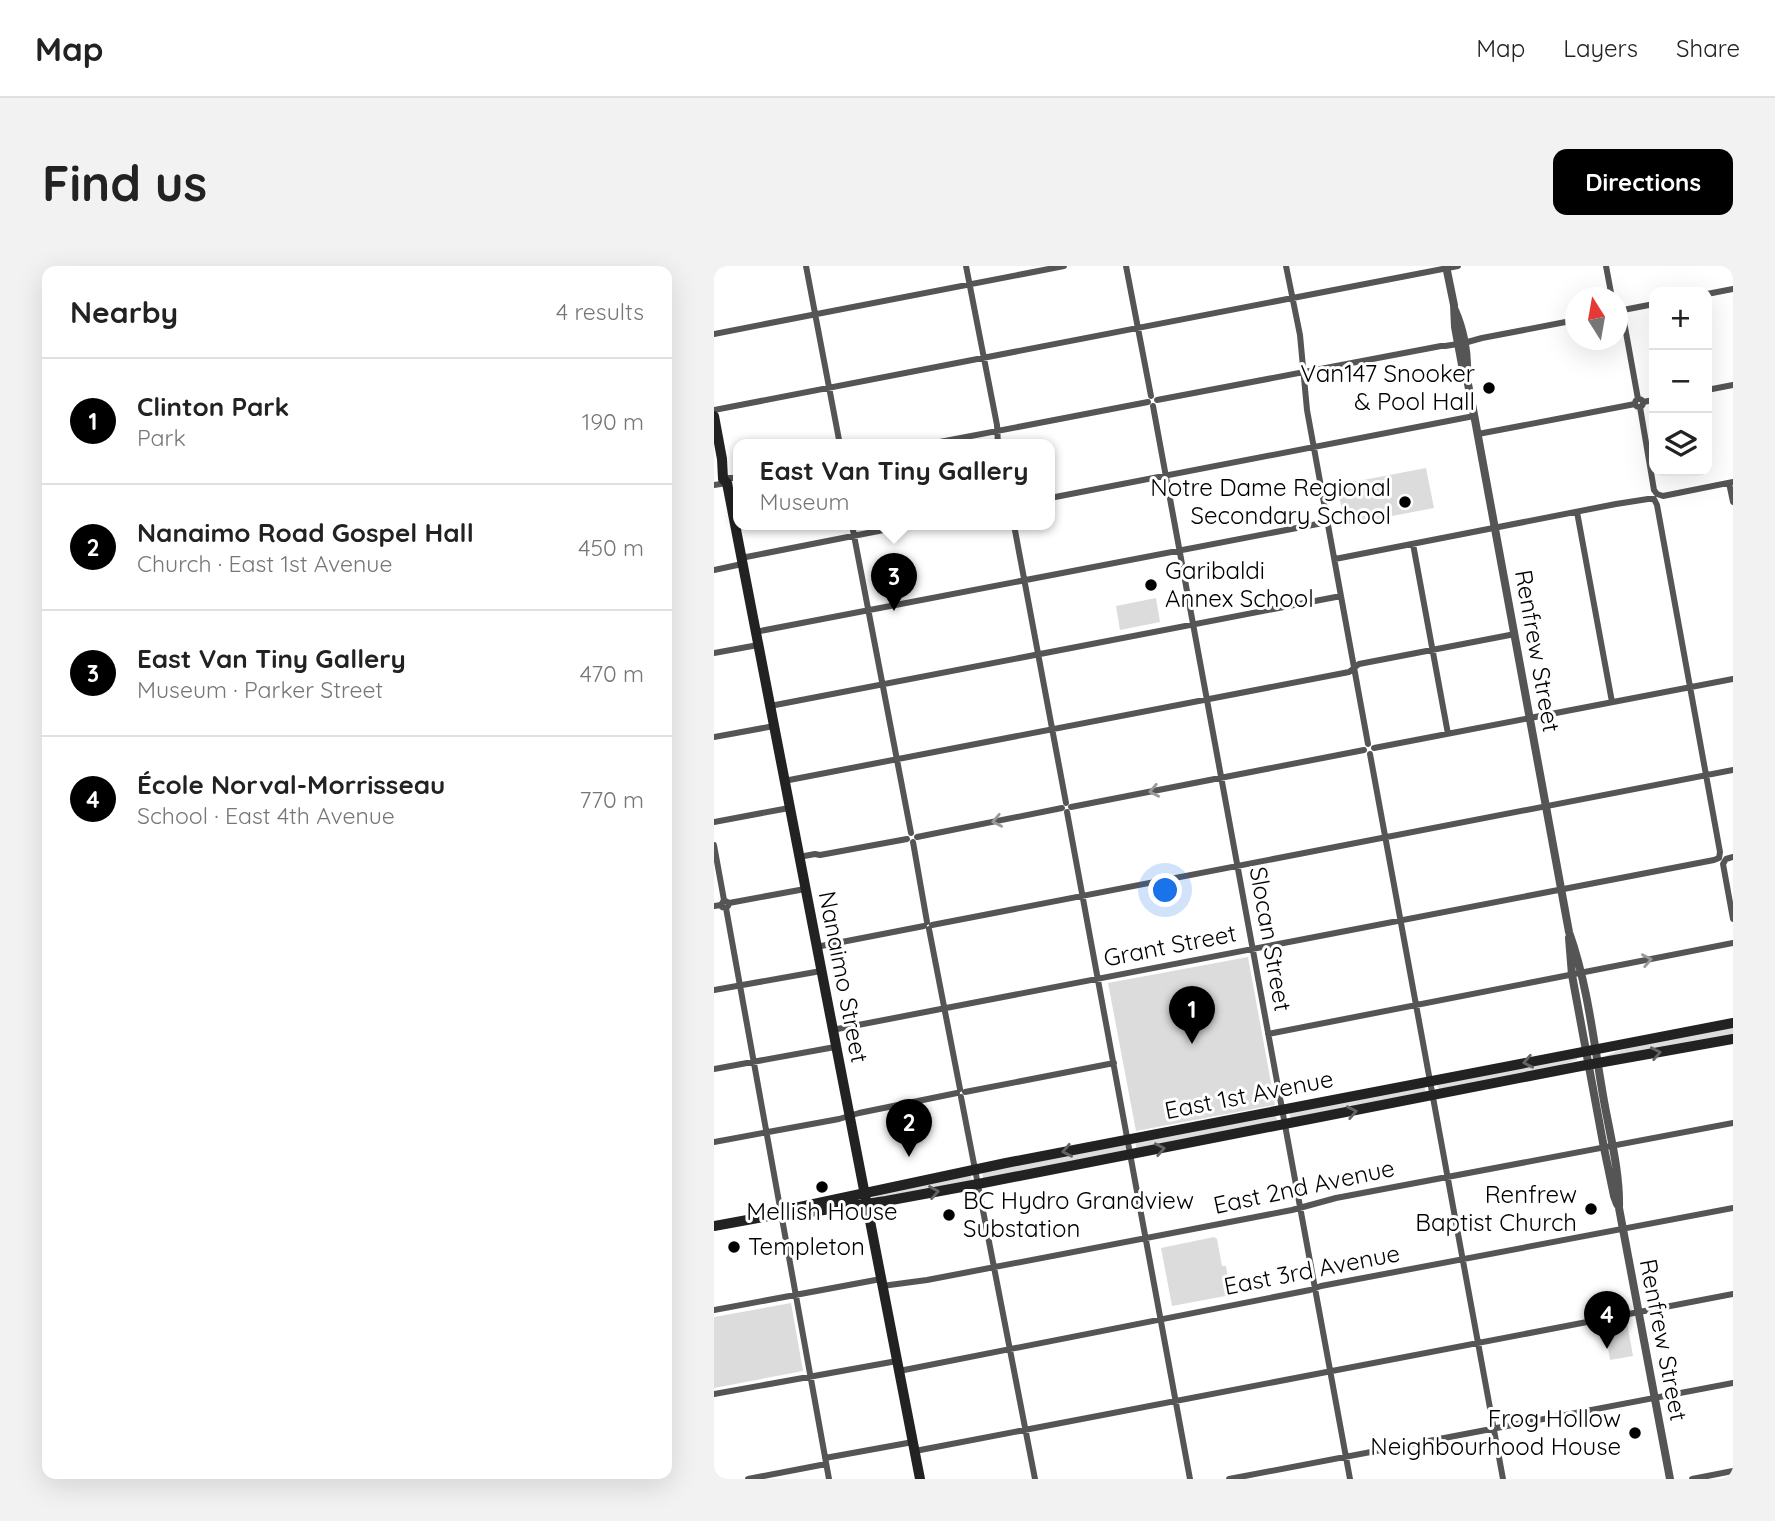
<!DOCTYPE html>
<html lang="en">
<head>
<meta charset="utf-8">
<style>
	:root { --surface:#fff; --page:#f2f2f2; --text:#222; --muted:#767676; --line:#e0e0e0; --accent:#000 }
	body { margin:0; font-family:Quicksand,sans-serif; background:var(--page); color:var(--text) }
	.controls { position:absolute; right:21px; top:21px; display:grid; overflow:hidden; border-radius:14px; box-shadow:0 7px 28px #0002 }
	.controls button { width:63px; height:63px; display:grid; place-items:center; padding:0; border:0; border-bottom:2px solid var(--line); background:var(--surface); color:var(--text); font:35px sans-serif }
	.compass { position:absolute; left:851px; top:21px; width:63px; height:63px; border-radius:50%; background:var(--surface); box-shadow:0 7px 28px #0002; rotate:349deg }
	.you { position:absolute; left:452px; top:625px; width:24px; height:24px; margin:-18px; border:5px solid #fff; border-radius:50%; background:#1a73e8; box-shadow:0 0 0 10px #1a73e833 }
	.badge { display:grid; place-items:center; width:46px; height:46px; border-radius:50%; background:var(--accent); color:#fff; font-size:23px; font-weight:700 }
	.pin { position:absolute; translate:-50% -58px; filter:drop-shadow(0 2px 4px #0008) }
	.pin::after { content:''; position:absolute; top:37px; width:24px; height:21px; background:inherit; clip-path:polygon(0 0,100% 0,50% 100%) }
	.popup { position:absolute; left:19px; top:173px; width:322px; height:91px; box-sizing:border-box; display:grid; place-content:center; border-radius:14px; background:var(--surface); filter:drop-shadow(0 2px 5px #0005); font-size:23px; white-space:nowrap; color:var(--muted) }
	.popup b { font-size:26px; color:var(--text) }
	.popup::after { content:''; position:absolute; left:50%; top:100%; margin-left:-14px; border:14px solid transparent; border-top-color:var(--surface) }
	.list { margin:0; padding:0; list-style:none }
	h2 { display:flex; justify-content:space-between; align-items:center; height:91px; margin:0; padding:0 28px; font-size:30px }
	h2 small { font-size:23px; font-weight:400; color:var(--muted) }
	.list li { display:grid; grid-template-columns:46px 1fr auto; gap:21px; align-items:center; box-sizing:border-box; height:126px; padding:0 28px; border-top:2px solid var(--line) }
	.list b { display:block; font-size:26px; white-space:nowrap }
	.list p { margin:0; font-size:23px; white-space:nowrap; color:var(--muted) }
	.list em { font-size:23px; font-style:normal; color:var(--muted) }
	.icon { flex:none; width:38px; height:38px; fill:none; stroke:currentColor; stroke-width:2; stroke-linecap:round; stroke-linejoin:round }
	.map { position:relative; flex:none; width:1019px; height:1213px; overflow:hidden; border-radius:14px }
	header { display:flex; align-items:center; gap:42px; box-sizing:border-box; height:98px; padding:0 35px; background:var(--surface); border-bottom:2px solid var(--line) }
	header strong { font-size:33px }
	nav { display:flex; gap:38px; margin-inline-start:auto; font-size:24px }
	.intro { display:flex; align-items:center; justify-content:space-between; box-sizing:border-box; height:168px; padding:0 42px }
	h1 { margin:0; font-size:49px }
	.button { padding:18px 32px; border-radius:14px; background:var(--accent); color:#fff; font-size:24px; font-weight:700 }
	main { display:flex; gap:42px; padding:0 42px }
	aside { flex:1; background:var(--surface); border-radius:14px; box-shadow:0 7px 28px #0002 }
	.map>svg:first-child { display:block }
	.green { fill:#dcdcdc }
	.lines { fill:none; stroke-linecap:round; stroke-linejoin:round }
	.minor { stroke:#555; stroke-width:6 }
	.tertiary { stroke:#555; stroke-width:8 }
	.secondary { stroke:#222; stroke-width:10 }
	.oneway { stroke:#999 }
	.oneway2 { stroke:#646464 }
	.poi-dot { fill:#000; stroke:#fff; stroke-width:2.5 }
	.labels { text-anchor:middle; stroke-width:6; stroke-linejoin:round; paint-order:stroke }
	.poi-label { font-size:24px; fill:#000; stroke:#fff; text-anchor:end }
	.street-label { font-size:24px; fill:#000; stroke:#fff }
</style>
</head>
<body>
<header>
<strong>Map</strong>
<nav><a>Map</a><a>Layers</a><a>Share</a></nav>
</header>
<div class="intro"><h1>Find us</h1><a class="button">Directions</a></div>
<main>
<aside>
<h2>Nearby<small>4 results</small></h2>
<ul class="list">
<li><span class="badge">1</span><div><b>Clinton Park</b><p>Park</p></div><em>190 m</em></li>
<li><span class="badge">2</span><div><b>Nanaimo Road Gospel Hall</b><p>Church · East 1st Avenue</p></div><em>450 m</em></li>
<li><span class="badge">3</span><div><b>East Van Tiny Gallery</b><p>Museum · Parker Street</p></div><em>470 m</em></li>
<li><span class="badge">4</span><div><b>École Norval-Morrisseau</b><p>School · East 4th Avenue</p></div><em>770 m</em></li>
</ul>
</aside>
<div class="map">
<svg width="1019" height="1213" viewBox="0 0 1019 1213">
	<rect width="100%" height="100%" fill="#fff"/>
	<path class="green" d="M712 202 720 242 631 259 623 219Z
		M442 332 446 356 406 364 402 340Z
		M534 691 561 839 422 865 394 717Z
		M1019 760V769L893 791 891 790 904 785 955 772Z
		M863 792V794L841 801 727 824 724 822 723 817Z
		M710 819 712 828 577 854 575 846Z
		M561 848 564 857 423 884 421 876Z
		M410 879 412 882 411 885 269 913 268 905Z
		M257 909 258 915 162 932V930Z
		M500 971 503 973 508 1000H512L517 1029 458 1040 447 982Z
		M77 1037 89 1105 0 1122V1051Z
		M913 1056 919 1090 896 1094 890 1060Z"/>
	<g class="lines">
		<path class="minor" d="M92 0 126 179
			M252 0 283 159 284 179
			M412 0 437 130
			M572 0 586 69 593 144 654 478
			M892 0 898 32
			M993 28 1019 23
			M904 44 909 50 924 133
			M904 45 940 38
			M0 68 350 0
			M750 77 768 72 862 54
			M993 124 1019 119
			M921 137a4 4 0 1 1 8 0a4 4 0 1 1-8 0Z
			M443 134 727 80H731L744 78
			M929 136 940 134
			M439 140 636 1213
			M926 141 940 224 943 228 949 230 1019 216
			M0 144 744 0
			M764 168 921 138
			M210 179 434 136
			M14 212H24
			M1015 217 1019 236
			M0 219 13 217
			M336 232 760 150
			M863 246 898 436
			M138 259 197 567
			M300 259 352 537
			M699 278 734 468
			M27 292 195 259
			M0 304 28 298
			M41 366 614 256
			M0 387 44 379
			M56 440 627 330
			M0 471 60 460
			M660 482 1019 413
			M656 488 789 1213
			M70 515 635 406 645 398 801 368
			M357 541 650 484
			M353 546 476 1213
			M0 556 75 542
			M203 571 348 542
			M199 576 213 656
			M0 579 10 634
			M85 591 101 588 106 589 193 573
			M1019 591 1012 593 1009 598 1019 653
			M15 637 91 623
			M0 640 7 639 10 634 15 637 14 640 12 642 8 641 7 639
			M12 642 115 1213
			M218 659 1019 504
			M215 663 246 823
			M102 681 210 660
			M0 724 107 705
			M118 764 1000 594 1005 592 1006 586 943 239 940 233H934L902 238 621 293
			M554 768 1019 677
			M0 803 121 781
			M251 826 400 797
			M247 831 321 1213
			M0 876 125 853 145 847 243 827
			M168 1020 213 1014 578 944 622 932 1019 857
			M0 1044 167 1013
			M185 1105 596 1024 607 1020 1019 942
			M0 1128 183 1095
			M201 1185 1019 1028
			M111 1192 199 1176
			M34 1213 112 1198
			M515 1213 1019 1117
			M978 1213 1019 1205"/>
		<path class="tertiary" d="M732 0 740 39 741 61 748 99 753 113 759 143 855 666C874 719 880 779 890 835 896 869 906 906 905 942L956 1213
			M741 44C749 62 754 86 753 106
			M855 672 858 709 890 882 900 930 903 938"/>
		<path class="secondary" d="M0 150 8 193 9 213 13 217 206 1213
			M75 949 172 935 264 918 867 800 1019 773
			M0 960 60 949 67 945 292 897 1019 757"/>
	</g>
	<defs><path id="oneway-chevron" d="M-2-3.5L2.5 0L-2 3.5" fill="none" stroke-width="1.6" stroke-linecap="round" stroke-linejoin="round" transform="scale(1.75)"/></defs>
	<g class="oneway">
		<use href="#oneway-chevron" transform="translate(440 525) rotate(169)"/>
		<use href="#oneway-chevron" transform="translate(283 555) rotate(169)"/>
		<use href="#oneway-chevron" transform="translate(933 694) rotate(-11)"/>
	</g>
	<g class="oneway2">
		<use href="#oneway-chevron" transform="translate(942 787) rotate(-11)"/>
		<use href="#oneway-chevron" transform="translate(814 796) rotate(169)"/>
		<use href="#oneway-chevron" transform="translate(638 846) rotate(-11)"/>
		<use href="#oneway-chevron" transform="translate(446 883) rotate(-11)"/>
		<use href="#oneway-chevron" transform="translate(353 885) rotate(169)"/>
		<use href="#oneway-chevron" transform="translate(220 926) rotate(-10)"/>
	</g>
	<g class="poi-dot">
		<circle cx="775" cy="122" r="7"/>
		<circle cx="691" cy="236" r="7"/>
		<circle cx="437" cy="319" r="7"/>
		<circle cx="108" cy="921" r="7"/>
		<circle cx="877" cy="943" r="7"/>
		<circle cx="235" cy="949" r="7"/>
		<circle cx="20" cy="981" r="7"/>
		<circle cx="921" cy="1167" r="7"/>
	</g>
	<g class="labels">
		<g class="poi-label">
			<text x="761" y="116">Van147 Snooker<tspan x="761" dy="28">&amp; Pool Hall</tspan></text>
			<text x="677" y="230">Notre Dame Regional<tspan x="677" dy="28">Secondary School</tspan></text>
			<text x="451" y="313" text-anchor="start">Garibaldi<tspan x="451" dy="28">Annex School</tspan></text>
			<text x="863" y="937">Renfrew<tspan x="863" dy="28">Baptist Church</tspan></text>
			<text x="249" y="943" text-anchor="start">BC Hydro Grandview<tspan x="249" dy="28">Substation</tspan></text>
			<text x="108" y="954" text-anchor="middle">Mellish House</text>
			<text x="34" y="989" text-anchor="start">Templeton</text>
			<text x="907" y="1161">Frog Hollow<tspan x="907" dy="28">Neighbourhood House</tspan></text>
		</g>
		<g class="street-label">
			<text transform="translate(823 385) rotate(80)" y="8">Renfrew Street</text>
			<text transform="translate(556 673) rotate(80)" y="8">Slocan Street</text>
			<text transform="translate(456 680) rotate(-11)" y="8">Grant Street</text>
			<text transform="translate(129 711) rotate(79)" y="8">Nanaimo Street</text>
			<text transform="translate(535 829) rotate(-11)" y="8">East 1st Avenue</text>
			<text transform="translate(590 921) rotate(-12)" y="8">East 2nd Avenue</text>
			<text transform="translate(598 1004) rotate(-11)" y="8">East 3rd Avenue</text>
			<text transform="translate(949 1074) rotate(79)" y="8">Renfrew Street</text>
		</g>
	</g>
</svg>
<div class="controls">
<button>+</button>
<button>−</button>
<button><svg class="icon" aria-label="layers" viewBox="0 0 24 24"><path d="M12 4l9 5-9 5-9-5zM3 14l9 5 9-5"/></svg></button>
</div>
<svg class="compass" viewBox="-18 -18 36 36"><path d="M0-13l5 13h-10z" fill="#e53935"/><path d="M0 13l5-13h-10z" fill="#767676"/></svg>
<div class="you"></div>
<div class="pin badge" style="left:478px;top:778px">1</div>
<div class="pin badge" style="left:195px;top:891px">2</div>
<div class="pin badge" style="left:180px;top:345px">3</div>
<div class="popup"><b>East Van Tiny Gallery</b>Museum</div>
<div class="pin badge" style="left:893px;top:1083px">4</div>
</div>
</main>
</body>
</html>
